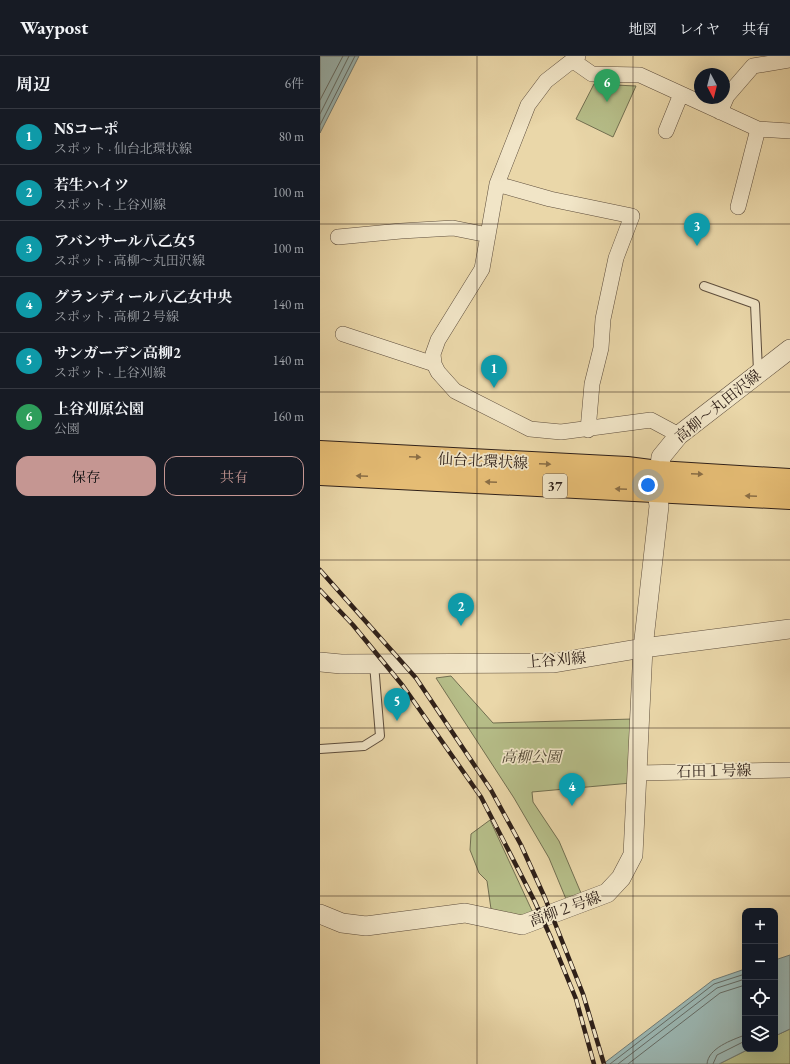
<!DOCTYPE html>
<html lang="ja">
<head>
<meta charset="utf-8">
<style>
	:root { --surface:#171b24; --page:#20242c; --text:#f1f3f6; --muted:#9ea1a6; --line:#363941; --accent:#c59692 }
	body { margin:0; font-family:"EB Garamond","Noto Serif JP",serif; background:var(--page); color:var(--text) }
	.controls { position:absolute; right:12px; bottom:12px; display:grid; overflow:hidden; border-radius:8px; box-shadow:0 4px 16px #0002 }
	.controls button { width:36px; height:36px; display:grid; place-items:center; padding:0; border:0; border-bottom:1px solid var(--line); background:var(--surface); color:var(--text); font:20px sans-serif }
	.compass { position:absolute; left:374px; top:12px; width:36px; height:36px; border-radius:50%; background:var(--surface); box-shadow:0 4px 16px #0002; rotate:173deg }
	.you { position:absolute; left:328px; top:429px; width:14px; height:14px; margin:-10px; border:3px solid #fff; border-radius:50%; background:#1a73e8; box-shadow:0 0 0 6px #1a73e833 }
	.badge { display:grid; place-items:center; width:26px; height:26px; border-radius:50%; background:var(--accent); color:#fff; font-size:13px; font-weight:700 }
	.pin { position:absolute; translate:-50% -33px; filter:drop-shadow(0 1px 2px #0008) }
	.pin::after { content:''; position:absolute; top:21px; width:14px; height:12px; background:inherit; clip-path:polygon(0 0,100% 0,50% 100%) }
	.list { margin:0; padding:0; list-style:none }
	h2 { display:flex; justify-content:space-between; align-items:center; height:52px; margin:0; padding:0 16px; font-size:17px }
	h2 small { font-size:13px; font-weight:400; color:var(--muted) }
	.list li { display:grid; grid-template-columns:26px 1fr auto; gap:12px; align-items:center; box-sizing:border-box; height:56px; padding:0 16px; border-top:1px solid var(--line) }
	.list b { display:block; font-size:15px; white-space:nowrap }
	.list p { margin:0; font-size:13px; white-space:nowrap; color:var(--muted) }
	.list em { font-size:13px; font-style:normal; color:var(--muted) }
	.actions { display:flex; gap:8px; padding:12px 16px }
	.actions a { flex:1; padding:9px 0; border:1px solid var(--accent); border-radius:12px; text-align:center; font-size:14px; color:var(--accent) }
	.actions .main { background:var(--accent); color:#111 }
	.icon { flex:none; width:22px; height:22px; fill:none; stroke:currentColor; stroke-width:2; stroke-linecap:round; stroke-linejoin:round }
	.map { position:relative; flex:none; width:470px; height:1008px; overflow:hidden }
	header { display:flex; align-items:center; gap:24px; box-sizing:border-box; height:56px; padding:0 20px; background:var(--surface); border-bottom:1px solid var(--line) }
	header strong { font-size:19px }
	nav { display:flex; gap:22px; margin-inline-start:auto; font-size:14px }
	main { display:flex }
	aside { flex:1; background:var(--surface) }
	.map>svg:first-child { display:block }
	.green { fill:#b6be89; stroke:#726f51 }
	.water { fill:#9bb7b3; stroke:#707b75 }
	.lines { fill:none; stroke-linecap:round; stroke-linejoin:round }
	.shore { stroke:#656c66; stroke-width:1 }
	.service-casing { stroke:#5e4e3d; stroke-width:10 }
	.minor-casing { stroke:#5e4e3d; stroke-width:16 }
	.tertiary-casing { stroke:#5e4e3d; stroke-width:20 }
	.primary-casing { stroke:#2f2019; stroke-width:24 }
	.service { stroke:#f1e5c7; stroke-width:8 }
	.minor { stroke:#f1e5c7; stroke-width:15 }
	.tertiary { stroke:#f1e5c7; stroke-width:19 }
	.primary { stroke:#e5bc74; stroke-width:22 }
	.rail-casing { stroke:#2f2019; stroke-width:4.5 }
	.rail { stroke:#f1e5c7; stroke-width:3; stroke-dasharray:9; stroke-linecap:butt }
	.oneway { fill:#8a6e46 }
	.grid { fill:none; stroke:#2f2019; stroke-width:1; stroke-opacity:0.55 }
	.labels { text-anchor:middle; stroke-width:3.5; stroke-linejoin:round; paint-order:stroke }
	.shield { fill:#f1e5c7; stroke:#695b4d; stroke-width:1 }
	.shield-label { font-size:14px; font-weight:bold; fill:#2f2019 }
	.street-label { font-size:15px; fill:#2f2019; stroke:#f1e5c7 }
	.park-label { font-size:15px; font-style:italic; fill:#514835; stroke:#f1e5c7 }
</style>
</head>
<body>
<header>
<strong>Waypost</strong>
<nav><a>地図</a><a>レイヤ</a><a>共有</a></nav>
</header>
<main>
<aside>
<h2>周辺<small>6件</small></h2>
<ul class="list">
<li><span class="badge" style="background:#0f9aa8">1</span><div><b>NSコーポ</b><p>スポット · 仙台北環状線</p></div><em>80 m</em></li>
<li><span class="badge" style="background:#0f9aa8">2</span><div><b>若生ハイツ</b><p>スポット · 上谷刈線</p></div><em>100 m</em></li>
<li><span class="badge" style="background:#0f9aa8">3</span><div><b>アバンサール八乙女5</b><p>スポット · 高柳～丸田沢線</p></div><em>100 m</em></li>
<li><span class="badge" style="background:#0f9aa8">4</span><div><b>グランディール八乙女中央</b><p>スポット · 高柳２号線</p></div><em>140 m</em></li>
<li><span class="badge" style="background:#0f9aa8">5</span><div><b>サンガーデン高柳2</b><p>スポット · 上谷刈線</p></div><em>140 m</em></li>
<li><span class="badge" style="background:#2e9e5b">6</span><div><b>上谷刈原公園</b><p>公園</p></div><em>160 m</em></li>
</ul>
<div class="actions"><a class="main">保存</a><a>共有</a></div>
</aside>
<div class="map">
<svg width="470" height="1008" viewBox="0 0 470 1008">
	<rect width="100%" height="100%" fill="#ead7a9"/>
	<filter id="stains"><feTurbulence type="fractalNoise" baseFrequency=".005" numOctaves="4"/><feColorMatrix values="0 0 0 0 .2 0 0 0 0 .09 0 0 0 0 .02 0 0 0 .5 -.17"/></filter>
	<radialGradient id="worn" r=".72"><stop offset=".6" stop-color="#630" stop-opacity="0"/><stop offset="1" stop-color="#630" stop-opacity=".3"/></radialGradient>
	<path class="green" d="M274 28 316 30 293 81 256 63Z
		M131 620 173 667 313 663 311 727 212 736 213 746 239 785 261 837 246 843 229 802 194 742 116 622Z
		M170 764 214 859 203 861 171 853 167 825 159 817 150 794 151 778Z
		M470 973V1008H399L429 993H455V980Z"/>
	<path class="water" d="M0 0H39L0 77Z
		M470 899V973L455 980V904Z
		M425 913V993H429L399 1008H283L393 924Z"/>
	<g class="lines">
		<path class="shore" d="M0 44 23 0
			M0 58 29 0
			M0 69 35 0
			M290 1008 394 928 425 918
			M298 1008 397 932 425 923
			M308 1008 400 937 425 929
			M387 1008C388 992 412 984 425 979
			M393 1008 397 999 425 985"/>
		<g class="service-casing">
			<path id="service" d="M384 230 435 248 438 315
				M0 693 44 690 60 680 54 608"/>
		</g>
		<g class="minor-casing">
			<path id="minor" d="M258 0 226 25 208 49 177 128 162 213 118 284 113 298 114 308 118 316 135 335 210 373 241 376 331 364 359 379
				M252 4 272 18 320 19 438 73 470 75
				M400 56 407 40 433 10 470 4
				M346 75 361 38
				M177 128 230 143 312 160 296 202 283 263 281 292 272 328 268 374
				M418 151 438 73
				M18 181 81 175 133 172 168 179
				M23 278 114 308
				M318 717 470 714"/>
		</g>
		<g class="tertiary-casing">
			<path id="tertiary" d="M0 606 21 608 234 607 323 592 470 573
				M0 858 22 867 46 870 145 857 202 869 287 837 301 822 313 799 323 592 339 450 337 435 341 401 359 379 470 293"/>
		</g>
		<g class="primary-casing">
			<path id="primary" d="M0 396 307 412 338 416 470 424
				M0 418 470 442"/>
		</g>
		<use href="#service" class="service"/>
		<use href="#minor" class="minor"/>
		<use href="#tertiary" class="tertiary"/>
		<use href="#primary" class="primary"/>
		<g class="rail-casing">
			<path id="rail" d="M0 514 96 622 171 734 201 789 225 842 263 938 284 1008
				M0 534 33 569 83 630 161 741 215 846 231 882 256 943 274 1008"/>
		</g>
		<use href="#rail" class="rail"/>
	</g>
	<defs><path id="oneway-solid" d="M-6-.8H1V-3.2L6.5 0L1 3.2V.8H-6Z"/></defs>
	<g class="oneway">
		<use href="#oneway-solid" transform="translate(95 401) rotate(3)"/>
		<use href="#oneway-solid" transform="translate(225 408) rotate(3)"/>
		<use href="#oneway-solid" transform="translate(377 418) rotate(3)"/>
		<use href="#oneway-solid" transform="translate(42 420) rotate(-177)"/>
		<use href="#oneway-solid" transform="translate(171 426) rotate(-177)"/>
		<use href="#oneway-solid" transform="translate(301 433) rotate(-177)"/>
		<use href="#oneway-solid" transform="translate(431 440) rotate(-177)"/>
	</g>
	<path class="grid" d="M157 0V1008M313 0V1008M0 168H470M0 336H470M0 504H470M0 672H470M0 840H470"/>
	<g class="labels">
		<rect class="shield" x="223" y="418" width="24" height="24" rx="3"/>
		<g class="shield-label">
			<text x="235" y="435">37</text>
		</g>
		<g class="street-label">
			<text transform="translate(398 350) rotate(-39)" y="5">高柳～丸田沢線</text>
			<text transform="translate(163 405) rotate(3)" y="5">仙台北環状線</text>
			<text transform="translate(236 604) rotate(-5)" y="5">上谷刈線</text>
			<text transform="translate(394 715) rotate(-1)" y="5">石田１号線</text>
			<text transform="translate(245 853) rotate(-20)" y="5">高柳２号線</text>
		</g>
		<g class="park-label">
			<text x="211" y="706">高柳公園</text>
		</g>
	</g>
	<rect width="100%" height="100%" filter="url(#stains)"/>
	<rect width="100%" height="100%" fill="url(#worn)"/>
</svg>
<div class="controls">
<button>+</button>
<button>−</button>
<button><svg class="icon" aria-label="locate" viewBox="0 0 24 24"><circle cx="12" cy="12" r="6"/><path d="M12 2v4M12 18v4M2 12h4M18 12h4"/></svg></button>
<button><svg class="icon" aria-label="layers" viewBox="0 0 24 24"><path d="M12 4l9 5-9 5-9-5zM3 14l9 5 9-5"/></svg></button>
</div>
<svg class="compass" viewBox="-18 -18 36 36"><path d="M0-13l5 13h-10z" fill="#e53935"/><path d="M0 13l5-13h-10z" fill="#9ea1a6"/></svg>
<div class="you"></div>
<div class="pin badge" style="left:174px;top:332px;background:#0f9aa8">1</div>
<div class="pin badge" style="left:141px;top:570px;background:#0f9aa8">2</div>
<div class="pin badge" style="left:377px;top:190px;background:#0f9aa8">3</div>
<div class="pin badge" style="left:252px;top:750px;background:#0f9aa8">4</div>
<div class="pin badge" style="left:77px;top:665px;background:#0f9aa8">5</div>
<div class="pin badge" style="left:287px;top:46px;background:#2e9e5b">6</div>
</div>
</main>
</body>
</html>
